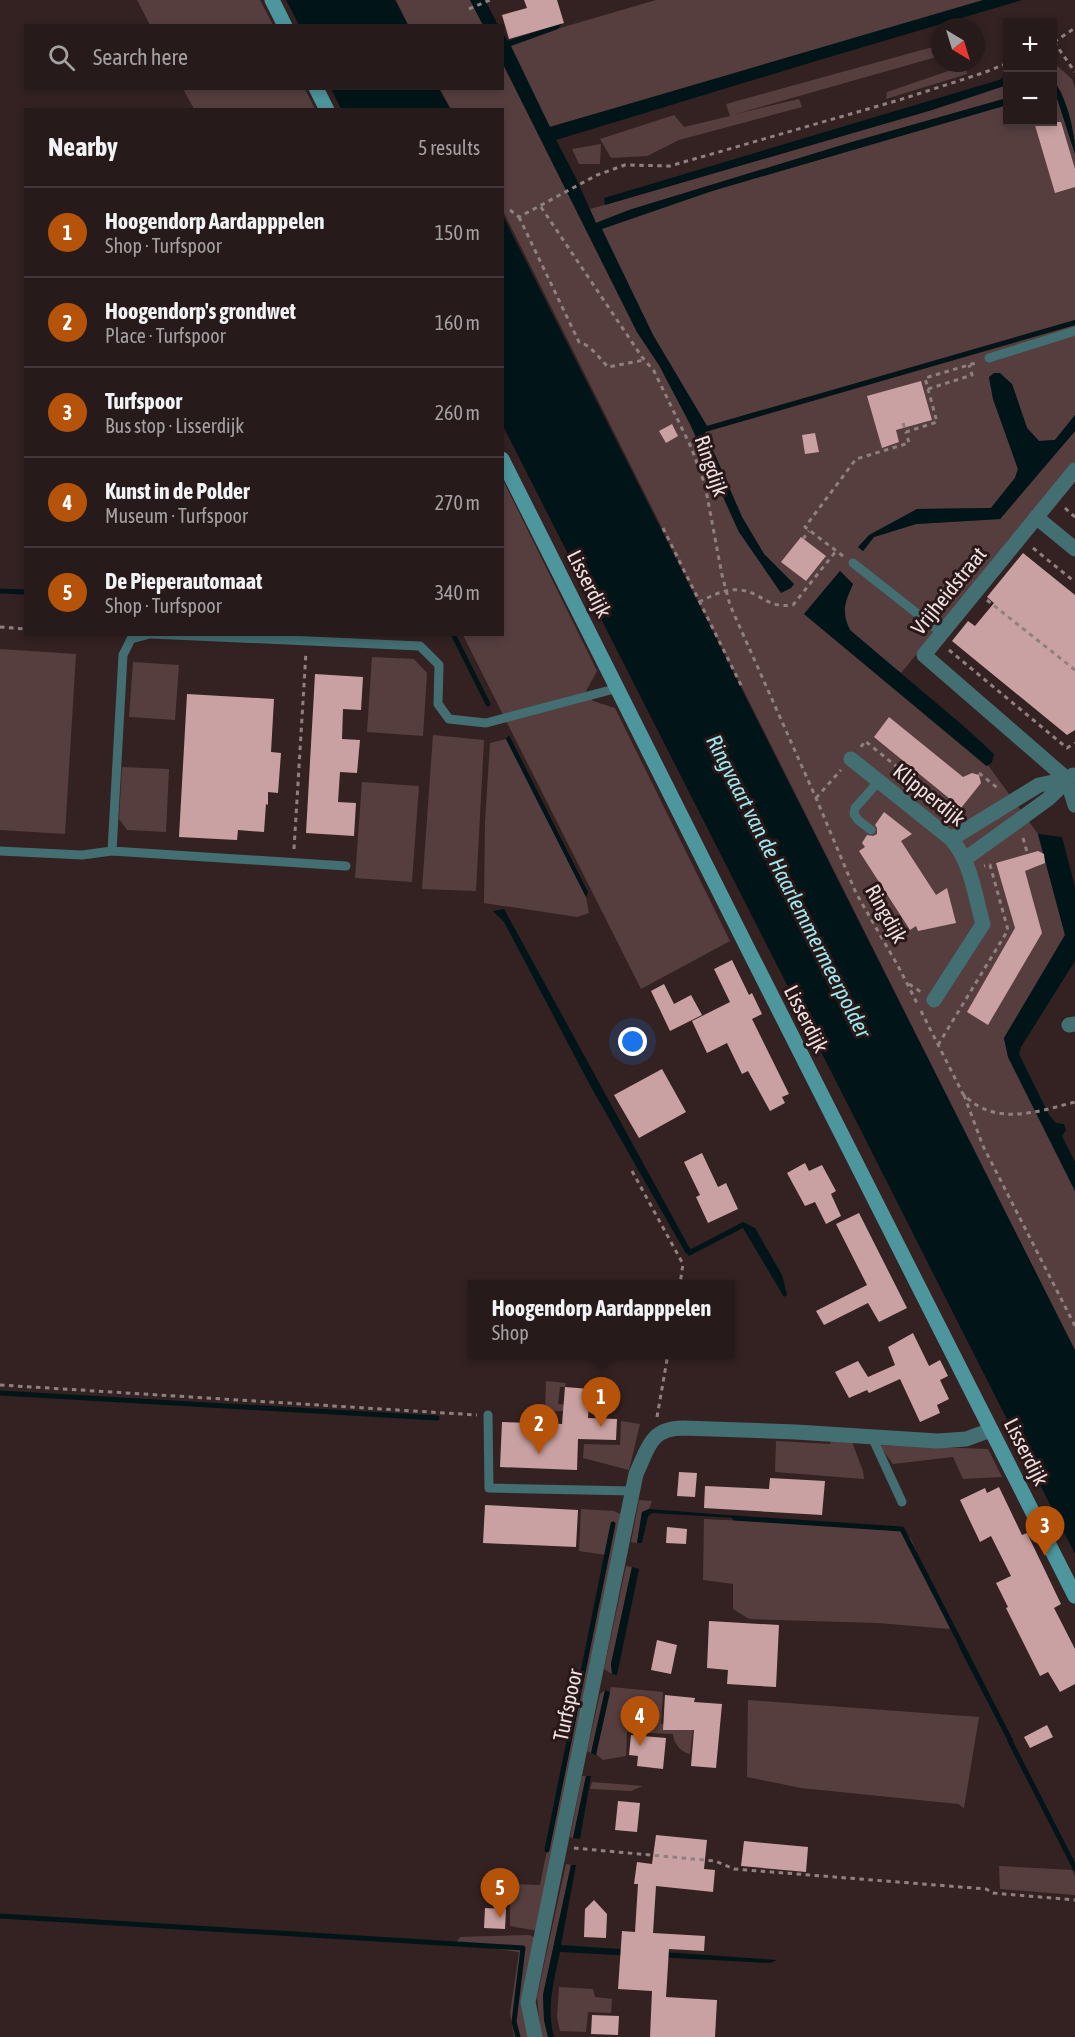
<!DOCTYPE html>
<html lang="en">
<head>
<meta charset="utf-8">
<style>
	:root { --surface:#271a1a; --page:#332727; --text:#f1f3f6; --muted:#a4a1a2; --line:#433839; --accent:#b45309 }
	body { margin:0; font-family:"Asap Condensed",sans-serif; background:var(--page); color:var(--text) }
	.controls { position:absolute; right:18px; top:18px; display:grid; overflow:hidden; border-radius:0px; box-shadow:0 3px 9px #0003 }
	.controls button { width:54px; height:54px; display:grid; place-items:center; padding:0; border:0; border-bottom:2px solid var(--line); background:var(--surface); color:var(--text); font:30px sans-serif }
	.compass { position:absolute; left:931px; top:18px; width:54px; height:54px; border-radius:50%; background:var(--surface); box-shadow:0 3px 9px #0003; rotate:142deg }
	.you { position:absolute; left:633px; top:1042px; width:21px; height:21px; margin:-15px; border:4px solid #fff; border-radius:50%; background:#1a73e8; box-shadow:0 0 0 9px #1a73e833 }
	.badge { display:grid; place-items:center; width:39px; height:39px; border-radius:50%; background:var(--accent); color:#fff; font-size:20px; font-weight:700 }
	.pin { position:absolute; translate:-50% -50px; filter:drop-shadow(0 2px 3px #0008) }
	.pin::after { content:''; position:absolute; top:32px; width:21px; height:18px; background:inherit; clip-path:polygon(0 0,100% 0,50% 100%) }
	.popup { position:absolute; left:468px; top:1280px; width:267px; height:78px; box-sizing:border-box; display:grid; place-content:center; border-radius:0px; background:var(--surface); filter:drop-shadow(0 2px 4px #0005); font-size:20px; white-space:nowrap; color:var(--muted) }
	.popup b { font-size:22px; color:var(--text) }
	.popup::after { content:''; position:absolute; left:50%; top:100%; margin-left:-12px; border:12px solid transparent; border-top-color:var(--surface) }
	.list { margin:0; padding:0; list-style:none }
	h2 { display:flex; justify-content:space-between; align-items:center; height:78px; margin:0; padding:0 24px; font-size:26px }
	h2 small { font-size:20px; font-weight:400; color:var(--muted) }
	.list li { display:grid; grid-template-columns:39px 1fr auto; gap:18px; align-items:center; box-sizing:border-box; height:90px; padding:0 24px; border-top:2px solid var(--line) }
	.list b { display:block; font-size:22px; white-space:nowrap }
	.list p { margin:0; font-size:20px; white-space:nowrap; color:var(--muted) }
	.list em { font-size:20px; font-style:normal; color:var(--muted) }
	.icon { flex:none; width:33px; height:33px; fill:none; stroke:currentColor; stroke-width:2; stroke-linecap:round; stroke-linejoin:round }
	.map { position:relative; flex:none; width:1075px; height:2037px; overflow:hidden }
	.search { position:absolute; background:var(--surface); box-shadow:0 3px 9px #0003; left:24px; top:24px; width:480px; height:66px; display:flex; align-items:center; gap:15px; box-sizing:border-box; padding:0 21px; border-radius:0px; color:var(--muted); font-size:22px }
	.panel { position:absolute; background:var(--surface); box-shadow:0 3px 9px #0003; left:24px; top:108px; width:480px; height:528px; border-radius:0px }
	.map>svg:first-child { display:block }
	.green { fill:#563e3f }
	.water { fill:#011518 }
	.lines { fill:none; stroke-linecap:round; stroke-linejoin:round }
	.stream { stroke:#011518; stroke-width:5 }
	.building { fill:#caa1a2 }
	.path { stroke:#8f8080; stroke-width:3; stroke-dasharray:4.5 4.5; stroke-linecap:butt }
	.lane { stroke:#436e72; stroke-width:9 }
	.street { stroke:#436e72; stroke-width:15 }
	.secondary { stroke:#4d969d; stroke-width:15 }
	.labels { text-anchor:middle; stroke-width:6; stroke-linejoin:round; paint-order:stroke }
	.street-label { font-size:21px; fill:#eee1e1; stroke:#2a1819 }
	.water-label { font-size:22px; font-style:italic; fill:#9beaf2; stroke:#2a1819 }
</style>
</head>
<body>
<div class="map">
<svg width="1075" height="2037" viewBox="0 0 1075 2037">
	<rect width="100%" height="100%" fill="#342222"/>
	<path class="green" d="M137 0H260L273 25H150Z
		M396 0H470L483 25H408Z
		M656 0H996L549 127 505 44Z
		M940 45V56L736 114 799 99 802 107 679 140 647 156 611 158 600 139 674 115 684 127 730 116 726 104Z
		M503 64 637 332 659 365 690 424 739 532 794 584 764 554 742 517 705 432 1075 325V415L1055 440 1039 441 1027 428 1012 384 989 377 993 399 1018 469 1015 478 991 508 917 509 858 547 863 551 874 537 916 524 1000 519 1075 431V462L901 673C887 662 845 634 844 616 843 606 849 593 853 584L840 571 804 614 986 766 988 765 1038 834 1065 935 1004 1038 1008 1057 1075 1191V1351L503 211 502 110 451 109 440 89 502 88Z
		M1055 64 1072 79 1075 88V141L1062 94 1056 84 1053 85V65Z
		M966 65 967 74 886 99 887 92Z
		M1007 85V98L852 142 629 210 596 223 590 209 932 110Z
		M183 89H305L315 109H194Z
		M1053 92H1054L1057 98 1075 154V320L707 426 653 335 601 229 712 191 1007 105 1008 122H1052Z
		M601 144 600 164H579L572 149Z
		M503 480 597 671 586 691 593 701 615 708 730 941 641 989 463 635 502 634Z
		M0 649 76 654 65 834 0 830Z
		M372 657 414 659 427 673 423 736 367 732Z
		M133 662 179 665 175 720 129 717Z
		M433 735 484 740 476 891 422 889Z
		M506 739 586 897 589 913 577 917 484 903 485 822 490 743Z
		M122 767 169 769 166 832 127 830 119 819Z
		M362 782 419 786 412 882 355 878Z
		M546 1381 566 1383 565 1387H560L558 1404 580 1406 578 1410 545 1412Z
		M621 1421 640 1424 629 1470 583 1458 584 1444 620 1445Z
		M831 1440 852 1442 863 1471 864 1479 775 1472 776 1441 830 1444Z
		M879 1445 988 1449 1002 1477 963 1479 953 1457 893 1464Z
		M639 1500 652 1501 649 1509 642 1512 637 1543 631 1542Z
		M581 1509 614 1511 622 1515 538 1931 510 1926V1884L540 1885 606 1555 579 1551Z
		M704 1519 902 1529 911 1539 950 1629 878 1623 749 1619 733 1609V1584L703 1580Z
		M626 1566 632 1567 611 1664 612 1674 604 1669Z
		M611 1687 663 1692 661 1724 680 1726 684 1730H693L690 1754C680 1752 674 1743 673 1734L627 1732 626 1756 603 1760 596 1754Z
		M605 1690 591 1753 587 1751 600 1694Z
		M748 1700 979 1717 964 1808 958 1804 801 1788 747 1777Z
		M582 1776H586L573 1838 570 1837Z
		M592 1782 643 1786 631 1791 590 1789Z
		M566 1864 571 1865 543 1995 544 2020 548 2037H541L537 1997Z
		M999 1866 1072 1870 1075 1876V1895L1000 1889Z
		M529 1935 536 1938 529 2037H514L510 2013 519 1952 456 1943 460 1937Z
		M559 1987 593 1989 595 1997 612 1999 611 2013 588 2012 586 2032 560 2031 557 2017Z"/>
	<path class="water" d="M286 0H395L408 25H299Z
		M470 0H485L498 25H483Z
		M983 0H1022L816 61 556 140 576 178 596 223 629 210 852 142 1007 98V105L712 191 602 229 653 335 707 426 1075 320V325L705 432 742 517 764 554 794 584 791 588 781 593 739 532 690 424 659 365 637 332 503 64 502 32 508 41 562 23 558 29 511 46 550 127Z
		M1007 75V85L932 110 605 205 604 198 999 80Z
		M1056 84C1068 103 1075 131 1075 154L1057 98 1054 92H1053V85Z
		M331 89H439L450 109H341Z
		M502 214 1075 1350V1554L846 1101 503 426Z
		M994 373H1000L1012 384 1027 428 1039 441 1055 440 1075 415V431L1000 519 916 524 874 537 863 551 858 547 869 535 917 509 991 508 1015 478 1018 469 993 399 989 377Z
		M840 571 853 584C845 602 841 611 850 630L967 729 994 754 992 762 987 766 804 614Z
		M509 735 588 892 586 897 506 739Z
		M1038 834 1062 837 1075 887V961L1021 1047 1019 1054 1049 1115 1056 1123 1064 1124 1066 1130 1062 1136 1075 1162V1191L1008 1057 1004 1038 1065 935Z
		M504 909 689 1247 691 1249 743 1222 755 1228 782 1275 787 1295 784 1297 743 1228 689 1256 685 1252 591 1087 504 922 493 911Z
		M649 1509 739 1516 735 1518 652 1513 648 1516 642 1543H637L642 1512Z
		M632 1567 639 1569 617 1675 612 1674 611 1664Z
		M964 1644 1013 1740 1009 1743 959 1647Z
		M605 1690 610 1692 596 1755 591 1753Z
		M586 1776H591L580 1839 573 1838Z
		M571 1865H576L561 1945 777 1960 770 1963 560 1952C554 1981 546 2008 554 2037H548L544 2020 543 1995Z"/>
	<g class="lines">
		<path class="stream" d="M0 591 26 592
			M453 634 488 704
			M0 1393 437 1418
			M735 1518 902 1529 962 1646
			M1010 1741 1075 1868
			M547 1850 613 1524
			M0 1916 523 1948 514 2022 518 2037"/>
	</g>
	<path class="building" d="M524 0H557L564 23 509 39 502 15 527 8Z
		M1034 122H1061L1075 169V187L1055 193Z
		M921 381 932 420 896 430 899 442 882 448 867 396Z
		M672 424 678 436 666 443 659 431Z
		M815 433 819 452 805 454 802 435Z
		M801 537 826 556 806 581 781 562Z
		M1023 553 1075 595V730L1067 735 952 641 968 621 975 626 994 603 987 597Z
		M315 674 363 677 361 710 343 709 342 739 360 740 357 773 340 772 338 802 356 803 354 836 306 833Z
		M187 694 274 699 271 752 281 753 278 793 268 792V805L266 804 264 832 238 830 237 840 179 837Z
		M889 717 963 777 972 773 979 775 981 783 961 808 874 737Z
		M884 812 912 834 901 841 936 895 947 888 956 923 918 931 916 926 910 930 859 851 865 847 862 843 867 835 873 836 877 834V828L875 825Z
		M1038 851 1044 854 1045 863 1025 871 1042 933 988 1025 967 1012 1015 928 996 863Z
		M732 960 749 995 752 993 762 1014 752 1019 789 1094 782 1097 785 1103 770 1111 748 1071 742 1074 727 1043 707 1053 692 1021 730 1002 714 969Z
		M664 984 674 1004 691 995 702 1015 670 1031 651 991Z
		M662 1069 686 1112 639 1138 614 1095Z
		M702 1153 718 1187 726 1183 738 1209 708 1223 696 1197 700 1195 684 1162Z
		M805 1163 809 1171 822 1165 836 1191 831 1194 841 1216 826 1224 815 1202 805 1206 787 1173Z
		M859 1213 907 1308 879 1322 868 1303 824 1325 816 1311 867 1285 836 1224Z
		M913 1333 929 1366 940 1360 948 1376 940 1380 949 1399 937 1405 940 1413 920 1422 900 1379 869 1393 867 1390 849 1398 835 1372 858 1361 868 1377 895 1365 888 1347Z
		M565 1387 590 1389 588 1418 617 1419 616 1440 578 1439 577 1470 500 1467 502 1422 562 1424Z
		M679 1472 697 1473 695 1497 677 1496Z
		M770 1478 825 1481 822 1515 704 1508 705 1486 769 1489Z
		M999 1487 1022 1535 1027 1533 1061 1604 1054 1608 1075 1649V1684L1060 1692 1048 1672 1040 1676 1006 1608 1008 1607 996 1583 1011 1576 991 1536 980 1542 960 1500 985 1488 987 1493Z
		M485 1505 578 1510 576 1547 483 1543Z
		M667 1527 687 1529 686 1544 666 1543Z
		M709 1621 779 1625 776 1687 727 1684 728 1670 707 1668Z
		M657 1640 677 1645 671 1674 651 1670Z
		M665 1695 695 1698 694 1702 722 1704 716 1768 691 1766 694 1730H663Z
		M1047 1725 1053 1737 1030 1748 1024 1737Z
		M631 1735 666 1738 663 1769 637 1766 638 1756 629 1755Z
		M618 1801 640 1803 637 1832 615 1830Z
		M656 1835 707 1840 704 1869 715 1870 713 1892 656 1886 653 1933 705 1936 704 1951 669 1949 666 1997 717 2000 715 2037H650L652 1991 618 1989 622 1931 635 1932 638 1884H634L637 1862 652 1864Z
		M744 1841 808 1847 806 1872 741 1866Z
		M594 1900 607 1914 606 1938 584 1937 585 1909Z
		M485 1908 506 1909 505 1929 484 1928Z
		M592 2015 619 2016 618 2035 591 2034Z"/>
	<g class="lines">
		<path class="path" d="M469 9 490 0
			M1054 42 1075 72
			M1054 42 1075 28
			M541 207 642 357 654 371 691 447 705 485 722 575 730 605 816 798 856 893 898 966 918 1005
			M510 210 519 217 597 175 625 165 670 166 899 100 983 73 1008 63
			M519 217 579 342C591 345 599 358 608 367L644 360
			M928 389 972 375 969 365
			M903 423 906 432 937 422 925 378 979 362
			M1065 508 1075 517
			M663 528 742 687
			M803 539 809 531
			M1033 548 1075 582
			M843 556 805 527 856 459 909 443 906 432
			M987 600 1075 670
			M699 602C711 596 726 588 740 590 761 592 767 609 793 605L836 551
			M0 627 26 629
			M949 650 1067 748 1075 743
			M861 747 865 741 953 812 948 818
			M979 773 1000 790
			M816 798 841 770
			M1023 838 1027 852
			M294 849 306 652
			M909 984 921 992
			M921 1011 963 1094C995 1127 1036 1112 1075 1102
			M938 1045 1008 930 990 865 984 866
			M964 1095 983 1146 1075 1326
			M632 1171 683 1264 680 1284
			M0 1385 477 1415
			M657 1417 668 1354
			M574 1848 715 1861 734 1869 986 1889 993 1893 1075 1900"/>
		<path class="lane" d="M989 358 1075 331
			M853 563 942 633
			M150 634 131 639 123 655 112 851 346 866
			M151 634 420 646 439 665 438 704 449 719 486 723 618 688
			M871 830 858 820 854 814 855 808 879 781
			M0 851 82 855 112 851
			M488 1415 489 1488 633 1491
			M872 1437 902 1502"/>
		<path class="street" d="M1075 470 924 655 1067 779 1075 805
			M1036 517 1075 549
			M851 759 951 839C971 861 975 896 983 924L934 1000
			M951 839 1039 785 1067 779
			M965 859 1048 799 1073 775
			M1069 1025 1075 1024
			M535 2037 528 2002 636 1474C648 1449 650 1428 683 1428L796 1432 938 1441 966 1439 991 1430"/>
		<path class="secondary" d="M272 0 285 26
			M316 88 327 110
			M502 459 750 953 1075 1596"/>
	</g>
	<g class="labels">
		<g class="street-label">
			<text transform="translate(711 466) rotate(71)" y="7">Ringdijk</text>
			<text transform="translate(589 584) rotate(63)" y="7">Lisserdijk</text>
			<text transform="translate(949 591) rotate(-51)" y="7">Vrijheidstraat</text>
			<text transform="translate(929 795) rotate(39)" y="7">Klipperdijk</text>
			<text transform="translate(886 914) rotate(61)" y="7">Ringdijk</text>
			<text transform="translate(806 1019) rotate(63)" y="7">Lisserdijk</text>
			<text transform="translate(1026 1452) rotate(63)" y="7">Lisserdijk</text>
			<text transform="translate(568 1705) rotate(-78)" y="7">Turfspoor</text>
		</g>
		<g class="water-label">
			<text transform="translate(789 886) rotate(63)" y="8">Ringvaart van de Haarlemmermeerpolder</text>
		</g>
	</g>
</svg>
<div class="controls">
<button>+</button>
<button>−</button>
</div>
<svg class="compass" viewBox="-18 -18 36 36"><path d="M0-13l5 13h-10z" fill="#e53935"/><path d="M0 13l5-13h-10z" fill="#a4a1a2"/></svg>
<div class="you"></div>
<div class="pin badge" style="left:601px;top:1427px">1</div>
<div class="popup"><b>Hoogendorp Aardapppelen</b>Shop</div>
<div class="pin badge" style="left:539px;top:1454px">2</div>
<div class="pin badge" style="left:1045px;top:1556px">3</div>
<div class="pin badge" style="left:640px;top:1746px">4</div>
<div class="pin badge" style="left:500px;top:1918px">5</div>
<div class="search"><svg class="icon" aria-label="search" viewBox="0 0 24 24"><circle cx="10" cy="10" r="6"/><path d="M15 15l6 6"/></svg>Search here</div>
<section class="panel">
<h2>Nearby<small>5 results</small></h2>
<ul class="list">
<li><span class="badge">1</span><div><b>Hoogendorp Aardapppelen</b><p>Shop · Turfspoor</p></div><em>150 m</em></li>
<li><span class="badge">2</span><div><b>Hoogendorp's grondwet</b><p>Place · Turfspoor</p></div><em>160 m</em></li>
<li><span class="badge">3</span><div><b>Turfspoor</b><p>Bus stop · Lisserdijk</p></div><em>260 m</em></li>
<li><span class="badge">4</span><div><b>Kunst in de Polder</b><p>Museum · Turfspoor</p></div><em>270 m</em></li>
<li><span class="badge">5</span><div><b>De Pieperautomaat</b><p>Shop · Turfspoor</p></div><em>340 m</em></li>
</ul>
</section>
</div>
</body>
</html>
